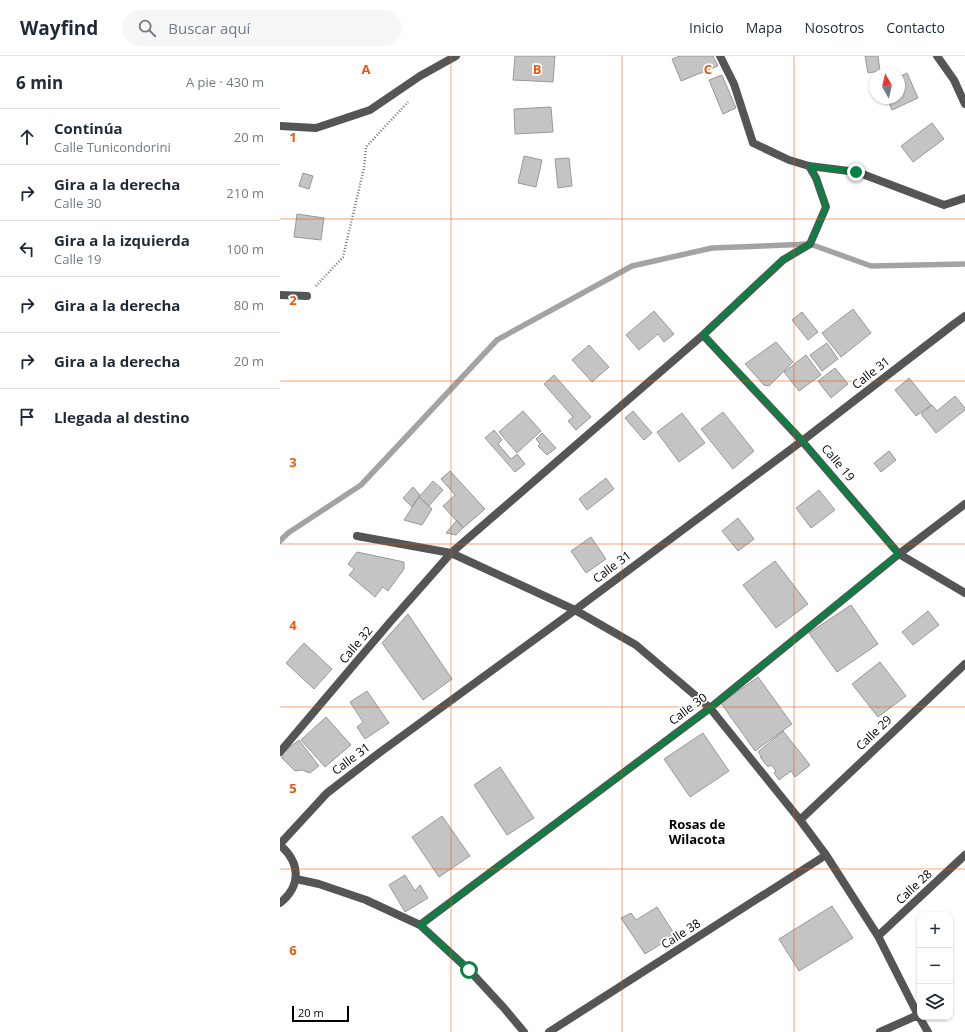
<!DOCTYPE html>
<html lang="es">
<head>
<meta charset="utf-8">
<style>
	:root { --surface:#fff; --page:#f6f6f7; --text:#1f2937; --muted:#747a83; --line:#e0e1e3 }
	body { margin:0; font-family:"Open Sans",sans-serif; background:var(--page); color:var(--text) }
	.controls { position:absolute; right:12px; bottom:12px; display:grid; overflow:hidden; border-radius:8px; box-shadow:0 1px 3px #0004 }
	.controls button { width:36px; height:36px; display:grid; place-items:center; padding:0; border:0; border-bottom:1px solid var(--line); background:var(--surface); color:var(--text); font:20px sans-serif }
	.compass { position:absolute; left:589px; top:12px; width:36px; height:36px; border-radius:50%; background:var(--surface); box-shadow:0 1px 3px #0004; rotate:352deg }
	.scale { position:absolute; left:12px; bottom:10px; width:57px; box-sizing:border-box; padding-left:4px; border:2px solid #000; border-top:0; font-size:11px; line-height:14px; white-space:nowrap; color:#000; -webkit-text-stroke:3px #fff; paint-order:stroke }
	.stop { position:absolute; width:12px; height:12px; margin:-9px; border:3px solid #0b8043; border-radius:50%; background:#fff }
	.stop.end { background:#0b8043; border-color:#fff; box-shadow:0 1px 4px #0008 }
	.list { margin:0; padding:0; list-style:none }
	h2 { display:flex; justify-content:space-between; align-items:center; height:52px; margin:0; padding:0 16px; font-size:17px }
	h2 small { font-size:13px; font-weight:400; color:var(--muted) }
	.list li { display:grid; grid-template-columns:26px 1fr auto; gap:12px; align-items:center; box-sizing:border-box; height:56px; padding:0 16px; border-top:1px solid var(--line) }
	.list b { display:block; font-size:15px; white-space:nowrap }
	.list p { margin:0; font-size:13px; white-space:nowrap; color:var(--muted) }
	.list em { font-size:13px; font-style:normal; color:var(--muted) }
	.icon { flex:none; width:22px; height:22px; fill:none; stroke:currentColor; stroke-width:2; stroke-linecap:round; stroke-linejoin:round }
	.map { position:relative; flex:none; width:685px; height:976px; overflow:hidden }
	header { display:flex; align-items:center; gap:24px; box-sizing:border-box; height:56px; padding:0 20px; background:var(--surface); border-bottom:1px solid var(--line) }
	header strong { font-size:19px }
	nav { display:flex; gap:22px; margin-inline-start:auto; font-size:14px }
	.search { width:280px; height:36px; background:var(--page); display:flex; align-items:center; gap:10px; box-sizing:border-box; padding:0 14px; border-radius:22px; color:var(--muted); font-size:15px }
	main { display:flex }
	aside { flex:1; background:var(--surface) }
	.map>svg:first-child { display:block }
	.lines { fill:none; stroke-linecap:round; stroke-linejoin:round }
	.stream { stroke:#a3a3a3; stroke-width:5.5 }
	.building { fill:#c4c4c4; stroke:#999 }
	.path { stroke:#777; stroke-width:2.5; stroke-dasharray:1 2; stroke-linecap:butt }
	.street { stroke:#555; stroke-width:8 }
	.route { stroke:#0b8043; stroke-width:5 }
	.grid { fill:none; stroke:#e8590c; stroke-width:1; stroke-opacity:0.55 }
	.labels { text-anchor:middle; stroke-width:3.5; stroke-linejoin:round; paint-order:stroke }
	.street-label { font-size:12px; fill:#000; stroke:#fff }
	.neighbourhood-label { font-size:13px; font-weight:bold; fill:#000; stroke:#fff }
	.grid-label { font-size:13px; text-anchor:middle; font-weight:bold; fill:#e8590c; stroke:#fff; stroke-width:3.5; stroke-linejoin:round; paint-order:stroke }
</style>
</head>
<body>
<header>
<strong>Wayfind</strong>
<div class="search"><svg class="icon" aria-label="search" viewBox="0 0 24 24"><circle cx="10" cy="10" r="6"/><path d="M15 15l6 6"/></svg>Buscar aquí</div>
<nav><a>Inicio</a><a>Mapa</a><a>Nosotros</a><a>Contacto</a></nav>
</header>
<main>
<aside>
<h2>6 min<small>A pie · 430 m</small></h2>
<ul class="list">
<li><svg class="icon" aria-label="ahead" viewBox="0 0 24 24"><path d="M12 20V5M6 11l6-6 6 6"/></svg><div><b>Continúa</b><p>Calle Tunicondorini</p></div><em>20 m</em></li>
<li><svg class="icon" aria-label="right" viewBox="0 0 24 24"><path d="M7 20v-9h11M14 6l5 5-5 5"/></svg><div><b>Gira a la derecha</b><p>Calle 30</p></div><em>210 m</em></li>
<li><svg class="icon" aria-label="left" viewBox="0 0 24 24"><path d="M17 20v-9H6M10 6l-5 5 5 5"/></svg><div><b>Gira a la izquierda</b><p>Calle 19</p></div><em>100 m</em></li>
<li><svg class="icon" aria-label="right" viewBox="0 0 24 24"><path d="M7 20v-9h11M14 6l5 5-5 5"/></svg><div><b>Gira a la derecha</b></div><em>80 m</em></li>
<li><svg class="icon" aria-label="right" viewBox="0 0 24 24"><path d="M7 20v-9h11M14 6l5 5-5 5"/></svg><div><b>Gira a la derecha</b></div><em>20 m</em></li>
<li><svg class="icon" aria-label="arrive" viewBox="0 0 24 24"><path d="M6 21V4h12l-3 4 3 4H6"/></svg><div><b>Llegada al destino</b></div></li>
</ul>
</aside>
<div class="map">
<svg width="685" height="976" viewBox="0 0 685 976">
	<rect width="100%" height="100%" fill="#fff"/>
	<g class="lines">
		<path class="stream" d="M0 485 8 477 81 429 217 284 352 210 432 192 530 188 591 210 685 208"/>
	</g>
	<path class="building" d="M235 0H275L273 26 233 24Z
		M400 0H433L438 10 401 25 392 3Z
		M585 0H598L600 15 588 17Z
		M627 17 638 42 612 54 607 42H619V21Z
		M442 19 456 52 443 58 429 24Z
		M271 51 273 76 235 78 234 53Z
		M652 67 664 83 633 106 621 90Z
		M244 100 262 104 256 131 238 127Z
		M289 102 292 130 278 132 275 103Z
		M23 117 33 120 29 133 19 130Z
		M17 158 44 162 41 184 14 181Z
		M573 253 591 277 561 301 542 277Z
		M374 255 394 278 384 286 378 278 359 294 346 279Z
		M522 256 538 276 528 284 512 264Z
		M496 286 513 306 489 330 484 329 465 308Z
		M547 287 558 303 542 315 530 299Z
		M309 289 329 311 312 326 292 304Z
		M526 299 541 319 519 335 504 316Z
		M555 312 568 328 551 342 538 325Z
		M274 319 311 361 296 374 288 365 293 361 264 328Z
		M629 322 651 349 636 360 615 334Z
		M675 340 685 352V354L656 377 641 358 652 349 657 355Z
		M243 355 261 375 237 397 219 376Z
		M353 355 372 377 364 384 345 362Z
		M443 356 474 395 453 413 421 373Z
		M402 357 425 387 399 406 377 376Z
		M214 374 222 384 218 388 231 403 237 398 245 408 235 416 205 382Z
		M262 377 276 392 267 399 258 390 260 388 256 383Z
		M609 395 616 404 601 416 594 407Z
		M170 415 205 453 183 472 163 450 175 439 161 423Z
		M326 422 334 433 307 454 299 443Z
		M153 425 163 434 149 450 139 441Z
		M133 431 140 439 132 451 123 442Z
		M539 434 555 454 531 472 516 452Z
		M139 441 152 453 142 469 124 464Z
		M458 462 474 483 458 495 442 475Z
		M177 464 183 472 176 479 166 477Z
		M311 481 326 503 306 517 291 495Z
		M77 496 124 506V513L108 535 103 531 95 541 69 519 74 513 68 508Z
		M495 505 528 548 496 572 463 529Z
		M571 549 598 588 557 616 529 577Z
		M648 555 659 569 633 589 622 576Z
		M128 558 172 623 143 644 102 587Z
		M24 587 52 613 34 633 6 607Z
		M600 606 626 640 598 661 572 628Z
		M478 621 512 668 475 695 441 647Z
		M87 635 109 667 85 683 77 671 83 666 70 646Z
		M46 661 71 689 45 711 21 684Z
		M503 675 530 709 515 721 511 715 499 724 494 717 496 715 491 709 488 711 480 701H482L478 696Z
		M423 677 449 715 410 741 384 703Z
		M19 684 39 710 30 717 22 714 15 715 2 702V697Z
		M220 711 254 762 227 779 194 729Z
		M162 760 190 800 159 821 132 781Z
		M125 819 135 835 140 829 148 842 125 856 109 829Z
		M552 850 573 882 519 915 499 883Z
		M377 851 395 879 365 898 341 862 351 857 356 864Z"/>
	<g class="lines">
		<path class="path" d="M36 230 63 201 84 112 86 91 128 46"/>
		<path class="street" d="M440 0 454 28 473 87 509 104 529 110 577 116 664 149 685 142
			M657 0 674 24 685 48
			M0 70 36 72 90 54 140 20 176 0
			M0 239 27 240
			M423 279 522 385 619 498 685 537
			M77 480 171 497 295 554 356 589 430 652 520 764 546 799 598 880 638 959 648 976
			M0 696 111 565 171 497 423 279 503 204 530 188 546 151 536 122 529 110
			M520 764 685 608
			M0 788 47 737 99 697 295 554 522 385 674 268 685 260
			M0 789C21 807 21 830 0 847
			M16 823 39 828 86 844 140 869 189 914 224 952 244 976
			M140 869 430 652 619 498 685 448
			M598 880 685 799
			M269 976 546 799
			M600 976 638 959"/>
	</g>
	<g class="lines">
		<path class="route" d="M189 914 140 869 430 652 618 498 522 384 423 279 502 204 530 188 546 151 536 122 530 110 576 116"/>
	</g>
	<path class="grid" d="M171 0V976M342 0V976M514 0V976M0 163H685M0 325H685M0 488H685M0 651H685M0 813H685"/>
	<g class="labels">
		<g class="street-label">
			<text transform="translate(591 317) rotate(-38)" y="4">Calle 31</text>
			<text transform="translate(558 407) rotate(50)" y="4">Calle 19</text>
			<text transform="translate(332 511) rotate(-37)" y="4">Calle 31</text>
			<text transform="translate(76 589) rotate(-50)" y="4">Calle 32</text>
			<text transform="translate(408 653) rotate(-37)" y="4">Calle 30</text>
			<text transform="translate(594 677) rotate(-44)" y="4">Calle 29</text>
			<text transform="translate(71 703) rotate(-37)" y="4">Calle 31</text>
			<text transform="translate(634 831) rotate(-43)" y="4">Calle 28</text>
			<text transform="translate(401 878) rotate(-33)" y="4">Calle 38</text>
		</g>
		<g class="neighbourhood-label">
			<text x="417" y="773">Rosas de<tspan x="417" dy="15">Wilacota</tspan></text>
		</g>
	</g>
	<g class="grid-label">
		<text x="86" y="18">A</text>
		<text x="257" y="18">B</text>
		<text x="428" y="18">C</text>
		<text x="13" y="86">1</text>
		<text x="13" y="249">2</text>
		<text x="13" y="411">3</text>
		<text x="13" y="574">4</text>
		<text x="13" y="737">5</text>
		<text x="13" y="899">6</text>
	</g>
</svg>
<div class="controls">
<button>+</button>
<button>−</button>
<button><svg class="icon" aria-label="layers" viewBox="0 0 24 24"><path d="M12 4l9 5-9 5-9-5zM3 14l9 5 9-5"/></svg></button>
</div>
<svg class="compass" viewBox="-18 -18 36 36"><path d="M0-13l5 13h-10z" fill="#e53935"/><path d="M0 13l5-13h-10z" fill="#747a83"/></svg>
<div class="scale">20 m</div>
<div class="stop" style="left:189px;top:914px"></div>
<div class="stop end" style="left:576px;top:116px"></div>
</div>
</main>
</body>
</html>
